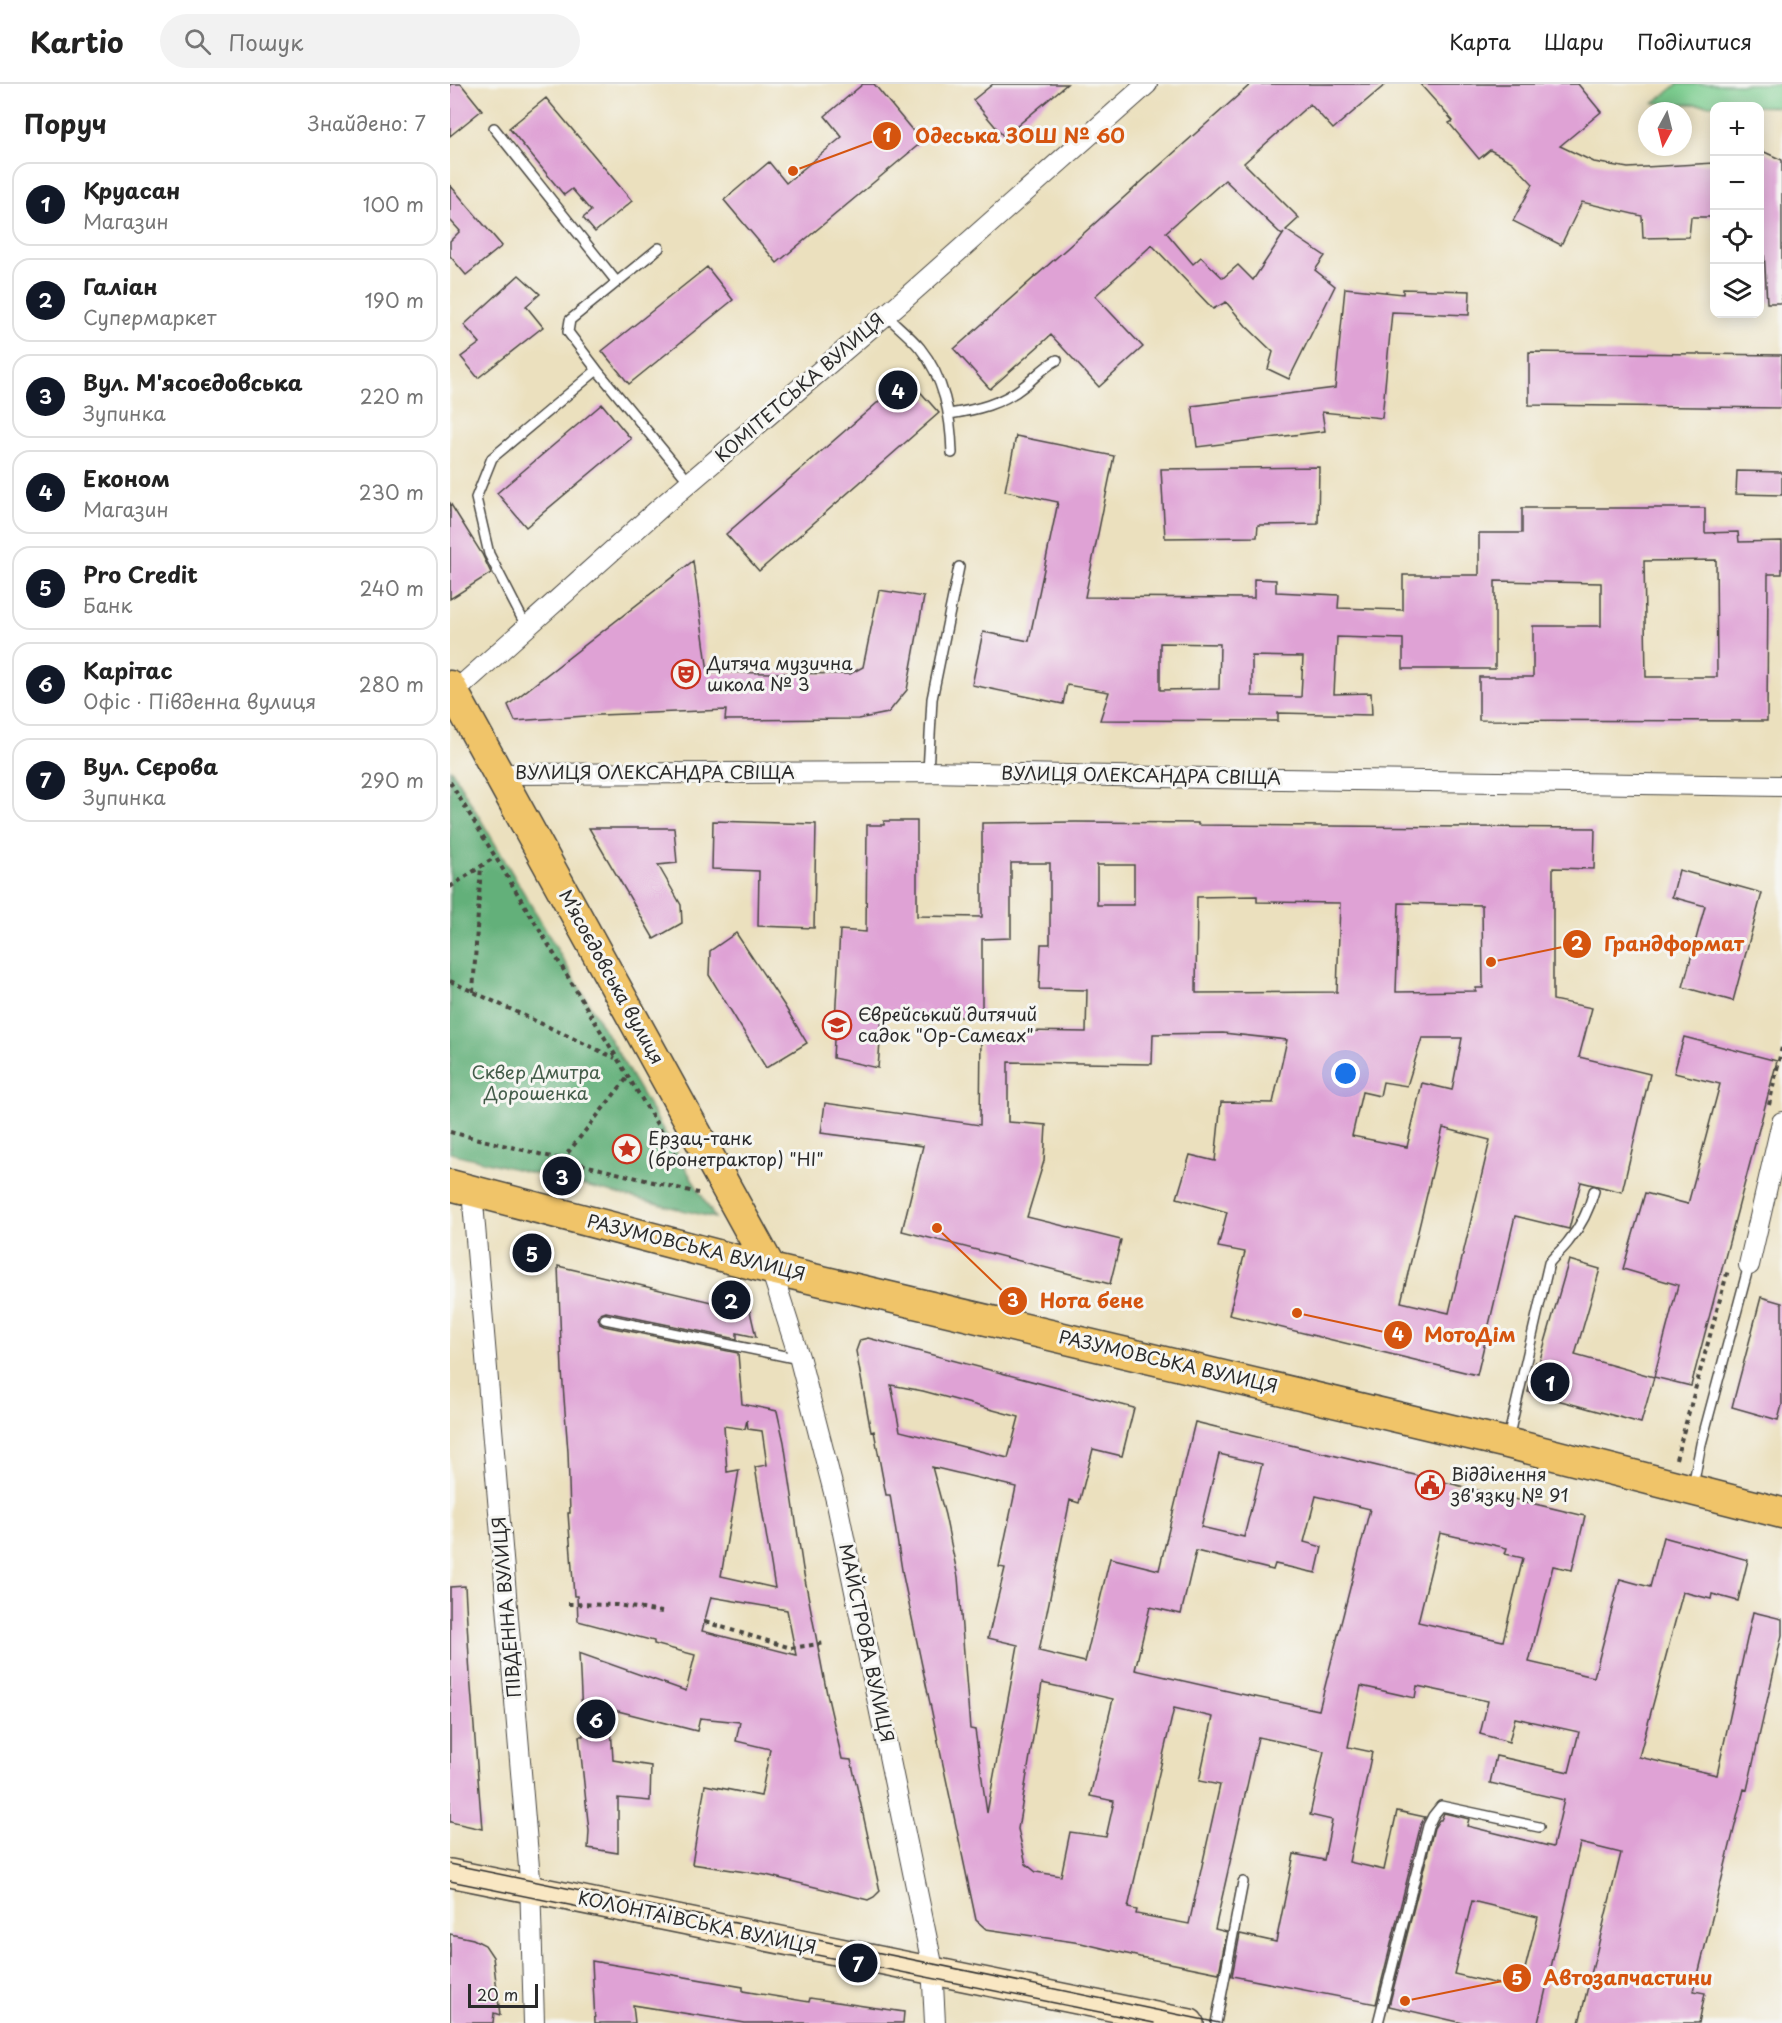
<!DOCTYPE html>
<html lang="uk">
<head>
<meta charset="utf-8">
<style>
	:root { --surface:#fff; --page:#f2f2f2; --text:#222; --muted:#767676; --line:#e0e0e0; --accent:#111827 }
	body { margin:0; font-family:"Playpen Sans",sans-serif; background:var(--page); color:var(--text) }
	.controls { position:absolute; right:18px; top:18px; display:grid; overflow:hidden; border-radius:12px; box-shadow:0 3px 15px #0003 }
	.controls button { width:54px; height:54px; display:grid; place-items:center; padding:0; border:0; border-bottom:2px solid var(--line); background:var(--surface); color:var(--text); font:30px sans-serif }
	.compass { position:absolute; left:1188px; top:18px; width:54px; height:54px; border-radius:50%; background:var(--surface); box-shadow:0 3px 15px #0003; rotate:187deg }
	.scale { position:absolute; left:18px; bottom:15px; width:70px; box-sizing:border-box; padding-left:6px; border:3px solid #2b2b2b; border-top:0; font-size:16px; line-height:21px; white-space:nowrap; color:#2b2b2b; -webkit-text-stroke:4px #f6f6f2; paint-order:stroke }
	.you { position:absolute; left:896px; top:990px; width:21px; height:21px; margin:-15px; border:4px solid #fff; border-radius:50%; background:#1a73e8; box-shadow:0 0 0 9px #1a73e833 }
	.badge { display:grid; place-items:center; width:39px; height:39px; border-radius:50%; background:var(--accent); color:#fff; font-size:20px; font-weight:700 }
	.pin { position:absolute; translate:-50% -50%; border:3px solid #fff; box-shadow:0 2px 6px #0006 }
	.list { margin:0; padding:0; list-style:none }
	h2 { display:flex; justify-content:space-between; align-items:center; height:78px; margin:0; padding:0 24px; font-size:26px }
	h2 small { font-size:20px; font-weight:400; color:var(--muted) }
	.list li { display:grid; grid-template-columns:39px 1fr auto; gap:18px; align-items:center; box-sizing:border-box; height:84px; margin:0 12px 12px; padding:0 12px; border:2px solid var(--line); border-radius:18px }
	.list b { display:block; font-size:22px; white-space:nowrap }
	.list p { margin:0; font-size:20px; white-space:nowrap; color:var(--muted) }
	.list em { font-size:20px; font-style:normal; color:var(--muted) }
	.icon { flex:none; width:33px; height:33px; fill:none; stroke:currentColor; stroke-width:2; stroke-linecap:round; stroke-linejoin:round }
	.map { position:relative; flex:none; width:1332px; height:1939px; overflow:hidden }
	header { display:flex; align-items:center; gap:36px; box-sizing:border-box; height:84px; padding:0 30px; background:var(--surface); border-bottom:2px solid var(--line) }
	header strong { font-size:28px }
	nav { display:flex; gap:33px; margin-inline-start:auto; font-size:21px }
	.search { width:420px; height:54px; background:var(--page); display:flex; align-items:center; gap:15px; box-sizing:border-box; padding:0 21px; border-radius:33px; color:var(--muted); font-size:22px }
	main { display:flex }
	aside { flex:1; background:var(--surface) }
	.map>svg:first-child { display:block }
	.green { fill:#7bcd8f; stroke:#537c5d; stroke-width:1.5 }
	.forest { fill:#64b07a; stroke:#486e52; stroke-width:1.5 }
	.building { fill:#dfa2d5; fill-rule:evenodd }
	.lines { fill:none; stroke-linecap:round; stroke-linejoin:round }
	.service-casing { stroke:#484641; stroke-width:12 }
	.minor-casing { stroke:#484641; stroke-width:22 }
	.secondary-casing { stroke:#484641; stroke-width:30 }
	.primary-casing { stroke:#484641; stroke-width:33 }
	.path { stroke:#484641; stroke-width:4; stroke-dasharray:4.5 4.5; stroke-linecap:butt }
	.service { stroke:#fff; stroke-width:9 }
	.minor { stroke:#fff; stroke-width:20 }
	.secondary { stroke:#f9e7c3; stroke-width:27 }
	.primary { stroke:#f0c469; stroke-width:30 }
	.tram { stroke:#2b2b2b; stroke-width:1.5 }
	.labels { text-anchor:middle; stroke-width:6; stroke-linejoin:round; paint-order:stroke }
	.street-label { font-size:18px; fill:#2b2b2b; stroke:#f6f6f2 }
	.poi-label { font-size:18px; fill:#2b2b2b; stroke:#f6f6f2; text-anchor:start }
	.park-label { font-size:18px; fill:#435c49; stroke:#f6f6f2 }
	.leader { fill:none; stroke:#d5540f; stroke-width:2 }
	.callout-dot { fill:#d5540f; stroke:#f6f6f2; stroke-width:2 }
	.mark-label { font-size:18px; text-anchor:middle; font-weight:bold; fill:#fff }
	.callout-label { font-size:20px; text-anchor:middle; font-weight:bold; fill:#d5540f; stroke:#f6f6f2; stroke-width:6; stroke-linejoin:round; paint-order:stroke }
</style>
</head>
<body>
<header>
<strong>Kartio</strong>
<div class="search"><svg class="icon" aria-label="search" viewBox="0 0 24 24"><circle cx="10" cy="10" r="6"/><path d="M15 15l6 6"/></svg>Пошук</div>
<nav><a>Карта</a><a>Шари</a><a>Поділитися</a></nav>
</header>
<main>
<aside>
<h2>Поруч<small>Знайдено: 7</small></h2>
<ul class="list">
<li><span class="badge">1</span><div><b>Круасан</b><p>Магазин</p></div><em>100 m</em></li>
<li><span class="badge">2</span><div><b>Галіан</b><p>Супермаркет</p></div><em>190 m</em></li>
<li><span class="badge">3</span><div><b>Вул. М'ясоєдовська</b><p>Зупинка</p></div><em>220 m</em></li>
<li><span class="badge">4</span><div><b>Економ</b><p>Магазин</p></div><em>230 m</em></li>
<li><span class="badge">5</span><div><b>Pro Credit</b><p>Банк</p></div><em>240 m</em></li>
<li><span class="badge">6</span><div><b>Карітас</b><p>Офіс · Південна вулиця</p></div><em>280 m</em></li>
<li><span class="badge">7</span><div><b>Вул. Сєрова</b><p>Зупинка</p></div><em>290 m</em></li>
</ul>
</aside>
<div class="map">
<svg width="1332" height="1939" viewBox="0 0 1332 1939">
	<rect width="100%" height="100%" fill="#f6f6f2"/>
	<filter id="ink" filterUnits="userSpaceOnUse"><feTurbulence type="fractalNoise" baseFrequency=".0167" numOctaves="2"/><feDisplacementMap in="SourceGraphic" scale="12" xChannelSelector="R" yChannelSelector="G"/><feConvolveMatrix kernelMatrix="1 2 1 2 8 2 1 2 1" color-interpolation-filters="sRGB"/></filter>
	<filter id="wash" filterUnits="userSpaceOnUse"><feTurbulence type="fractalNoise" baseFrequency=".008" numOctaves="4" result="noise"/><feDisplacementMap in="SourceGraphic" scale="24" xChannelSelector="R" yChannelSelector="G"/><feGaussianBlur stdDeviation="1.35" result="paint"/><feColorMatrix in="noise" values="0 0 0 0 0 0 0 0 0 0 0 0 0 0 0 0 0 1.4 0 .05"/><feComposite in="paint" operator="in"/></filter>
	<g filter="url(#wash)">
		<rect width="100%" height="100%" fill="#ebe0be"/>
		<path class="green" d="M1228 0H1332V23L1204 19Z"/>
		<path class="forest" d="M0 685H1L265 1134 0 1069Z"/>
		<g id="blocks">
			<path class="building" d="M0 0H11L32 26 0 52Z
				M413 0H424L472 58 327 179 274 116 319 78 336 99 392 53 375 32Z
				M543 0H617L554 53 523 16Z
				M801 0H936L883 45 860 20 794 79 849 134 836 146 875 172 865 186 885 202 839 295 818 285 823 268 796 242 776 218 763 225 702 161 645 212 693 263 649 303 601 251 540 305 504 265ZM775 96 832 151 834 149 803 196 788 181 773 194 751 173 743 180 716 148Z
				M970 0H1128L1151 28 1110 62 1144 78 1178 84 1264 79V133H1241L1239 153 1193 154 1192 132 1132 118 1111 161 1063 137 1083 100 1062 78 1040 66 1029 75 999 39 1003 37Z
				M96 14 182 117 145 148 133 134 141 127 122 105 114 111 59 44Z
				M1310 66 1332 76V219H1317L1312 131H1310Z
				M0 101 52 162 16 191 0 172V157L10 147 0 136Z
				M257 183 283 216 179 300 152 267Z
				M69 191 90 210 76 222 93 243 28 294 11 273 30 259 14 241Z
				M895 204 953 210V205L1020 207 1019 231 942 228 932 334 872 328 875 347 747 363 742 322 885 304Z
				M1079 268 1332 271V324L1079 321Z
				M457 293 489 329 309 487 276 450Z
				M152 320 181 355 76 443 47 409Z
				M566 352 664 372 635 513 804 514V495L826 496V508L889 511 888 524 953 526V491H1029V449H1072V424H1255V449L1288 448 1289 458 1332 457V490H1318L1317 637 1029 636V593H1083V542H1151V499L1045 497V585H953V555L887 553 884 610 921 609 922 631 828 629V637L650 636 659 608 617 601 613 620 522 601 533 548 579 557 608 418 555 407ZM1266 476 1267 593H1196L1194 477ZM710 559 770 560 769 605 710 606ZM802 572 853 573 851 613 802 612Z
				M869 383 868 440 808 441 807 453 715 454 711 385Z
				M1287 387 1332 388V411L1286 410Z
				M0 419 32 470 41 489 0 515Z
				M243 477 258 588 400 590 413 583 429 506 474 513 457 606 438 629 408 635 275 636 276 626 150 631 65 637 58 621Z
				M263 737 366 740 364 844 308 842 309 787 262 785Z
				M434 737H467V832L532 833V739L626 738 748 739V741L1145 744 1144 785 1103 784V916L1142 924 1129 973 1200 990 1172 1108 1131 1098 1119 1145 1065 1132 1027 1291 779 1231 795 1168 768 1163 777 1128 727 1114 740 1071 765 1077 771 1018 823 1019 837 956 773 949 703 950 702 980 558 978V1038L596 1041 594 1077 577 1133 671 1156 660 1200 452 1147 473 1062 371 1049 375 1019 530 1041 531 950H576V947L636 948 637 906 589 905 591 860H600V779H561V854L532 855V933H432L428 984 383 974 390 846 416 848 417 741H434ZM647 781H684V821H647ZM807 812V818L890 819 887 908 746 909 747 813ZM949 819 1032 821 1033 904H1026V907L946 908ZM972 954H1012L1002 1006 972 999 957 1063 902 1052 912 1008 930 1012 933 998 957 1002ZM993 1044 1040 1056 999 1229 951 1218Z
				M139 744H224L227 779 208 781 231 821 232 839 204 855Z
				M1229 786 1312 809 1283 917 1233 903 1255 822 1222 813Z
				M286 849 334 921 357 959 316 984 259 891 260 867Z
				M1234 953 1327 977 1241 1302 1204 1293 1228 1201 1173 1185 1195 1109 1238 1120 1270 1000 1224 989Z
				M1119 1176 1150 1185 1125 1271 1204 1293 1191 1339 1078 1308 1086 1278 1089 1279Z
				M108 1182 300 1227 306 1253 287 1249V1255L156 1228 150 1230 148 1234 150 1240 154 1242 288 1269 292 1320 327 1327 334 1358 353 1485 377 1610 392 1675 401 1676 430 1807 424 1813 418 1816 316 1791 242 1780 255 1701 311 1712 320 1665 286 1657 290 1638 250 1634 247 1647 160 1625 163 1676 201 1682 200 1717 168 1714V1769L138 1764 139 1747 129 1652H133L129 1569 236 1607 245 1571 204 1560V1557L128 1537 127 1512H124L118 1429H120L118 1368 112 1287ZM297 1336 298 1345 312 1347 317 1381 305 1383 325 1504 271 1492 289 1386 277 1388 274 1342 295 1345ZM261 1513 337 1526 346 1571 252 1547Z
				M1311 1213 1332 1219V1321L1328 1336 1282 1323Z
				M418 1254 684 1324 672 1372 643 1365 629 1419 620 1416 589 1567 635 1578 660 1474 709 1486 745 1338 1135 1432 1122 1486 1103 1482 1079 1578 1144 1593 1170 1495 1200 1503 1213 1453 1298 1476 1288 1517 1262 1510 1261 1515 1233 1508 1189 1673 1267 1691 1303 1528 1332 1535V1551L1297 1706 1294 1705 1244 1907 1255 1909 1249 1939H1129L1171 1769 1130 1759 1088 1939H1013L939 1922 984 1744 989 1736H991L994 1729 1019 1735 1017 1742 1103 1763 1114 1716 1040 1699 1046 1672 1119 1688 1129 1648 1065 1634 1059 1658 1030 1650 1038 1617 967 1602 965 1614 911 1602 898 1663 922 1668 899 1778 934 1786 947 1727 975 1733 971 1740 926 1920 782 1892 790 1850 826 1858 844 1770 874 1776 882 1736 860 1731 874 1667 808 1653 765 1845 777 1848 769 1889 690 1873 631 1859 536 1845 526 1836 453 1492 440 1411H436L424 1347 421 1348 406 1267 410 1256ZM441 1301 473 1307 569 1333 558 1374 450 1347ZM769 1370 812 1380 794 1453 751 1443ZM482 1383 566 1403 549 1483 555 1484 538 1554 568 1561 537 1729 525 1646 520 1645 508 1493 495 1431ZM866 1412 920 1425 869 1626 791 1610 685 1586 700 1523 731 1530 746 1467 823 1486 825 1480 866 1489 872 1463 854 1458ZM990 1449 1057 1464 1055 1470 1073 1474 1053 1557 968 1538ZM592 1599 663 1615 640 1712 664 1717 656 1753 620 1748 611 1792 586 1788 576 1780 568 1745ZM724 1624 763 1633 749 1697 770 1701 739 1840 686 1830 687 1826 678 1824ZM1022 1817 1088 1833 1070 1905 1004 1890Z
				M15 1502 20 1591 32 1745 0 1738V1503Z
				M0 1850 23 1855 35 1861 43 1873 50 1931 44 1929 43 1939H0Z
				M142 1877 293 1903V1907L359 1918 360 1914 454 1928 453 1939H295L183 1921 185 1939H145Z"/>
		</g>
	</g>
	<g filter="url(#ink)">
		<use href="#blocks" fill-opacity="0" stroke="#484641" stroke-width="1.5"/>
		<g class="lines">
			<g class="service-casing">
				<path id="service" d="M44 44 166 197
					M436 231C447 242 460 252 470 264 494 294 501 331 502 369
					M147 286 118 248 120 236 209 164
					M499 330C526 326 552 320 574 302 586 293 592 284 607 276
					M77 544 39 470 26 414 42 374 147 286 240 399
					M478 688 482 615 509 483
					M155 1235 349 1275
					M1058 1355 1099 1179C1105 1171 1112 1166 1118 1158 1131 1142 1139 1127 1144 1107
					M1243 1402 1251 1360 1299 1181
					M766 1939 793 1798
					M928 1939 978 1742 983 1732 991 1722 1089 1743"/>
			</g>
			<g class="minor-casing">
				<path id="minor" d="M0 612 211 423 451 218 697 0
					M50 690 478 688 758 694 1332 702
					M22 1107 80 1795 84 1939
					M1299 1181 1332 1038
					M321 1185 350 1276 387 1420 482 1880 485 1939"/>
			</g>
			<g class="secondary-casing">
				<path id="secondary" d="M0 1789 740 1939"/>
			</g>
			<g class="primary-casing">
				<path id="primary" d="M0 602 321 1185
					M0 1101 321 1185 1057 1359 1332 1429"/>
			</g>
			<path class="path" d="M0 698 225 1070
				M0 803 45 773
				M0 897 165 974
				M23 908 31 782
				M1319 1021 1332 963
				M0 1048 248 1109
				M112 1076 178 993
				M1226 1375 1278 1186
				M118 1520 167 1521 212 1528
				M255 1538 341 1564 376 1559"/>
			<use href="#service" class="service"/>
			<use href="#minor" class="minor"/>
			<use href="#secondary" class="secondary"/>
			<use href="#primary" class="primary"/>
			<path class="tram" d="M0 1780 769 1939
				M0 1797 704 1939"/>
		</g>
	</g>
	<defs>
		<g id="theatre-ring" transform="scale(1.5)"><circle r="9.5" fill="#f6f6f2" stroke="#c8321e" stroke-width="1.5"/><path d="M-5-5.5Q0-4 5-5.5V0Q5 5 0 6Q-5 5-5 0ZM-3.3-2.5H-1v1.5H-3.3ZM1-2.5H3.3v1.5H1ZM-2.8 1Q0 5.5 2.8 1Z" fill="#c8321e"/></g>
		<g id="school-ring" transform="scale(1.5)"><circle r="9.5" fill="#f6f6f2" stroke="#c8321e" stroke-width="1.5"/><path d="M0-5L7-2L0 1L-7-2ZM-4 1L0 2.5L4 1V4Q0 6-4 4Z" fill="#c8321e"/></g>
		<g id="sight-ring" transform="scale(1.5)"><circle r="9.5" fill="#f6f6f2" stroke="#c8321e" stroke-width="1.5"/><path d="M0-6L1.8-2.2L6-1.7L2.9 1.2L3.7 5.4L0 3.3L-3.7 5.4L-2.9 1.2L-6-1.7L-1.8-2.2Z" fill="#c8321e"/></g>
		<g id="civic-ring" transform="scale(1.5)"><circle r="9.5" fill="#f6f6f2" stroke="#c8321e" stroke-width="1.5"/><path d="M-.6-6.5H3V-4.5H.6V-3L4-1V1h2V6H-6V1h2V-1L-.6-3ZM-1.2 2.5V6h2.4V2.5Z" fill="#c8321e"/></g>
	</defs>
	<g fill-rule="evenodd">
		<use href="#theatre-ring" x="236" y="590"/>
		<use href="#school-ring" x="387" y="941"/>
		<use href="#sight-ring" x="177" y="1065"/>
		<use href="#civic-ring" x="980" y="1401"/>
	</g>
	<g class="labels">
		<g class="street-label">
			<text transform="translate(350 304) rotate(-41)" y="6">КОМІТЕТСЬКА ВУЛИЦЯ</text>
			<text x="205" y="695">ВУЛИЦЯ ОЛЕКСАНДРА СВІЩА</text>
			<text transform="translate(691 692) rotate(1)" y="6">ВУЛИЦЯ ОЛЕКСАНДРА СВІЩА</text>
			<text transform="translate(161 893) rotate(61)" y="6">Мʼясоєдовська вулиця</text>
			<text transform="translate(246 1164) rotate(14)" y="6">РАЗУМОВСЬКА ВУЛИЦЯ</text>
			<text transform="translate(718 1278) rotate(13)" y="6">РАЗУМОВСЬКА ВУЛИЦЯ</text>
			<text transform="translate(57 1523) rotate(-95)" y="6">ПІВДЕННА ВУЛИЦЯ</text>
			<text transform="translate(416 1559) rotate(78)" y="6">МАЙСТРОВА ВУЛИЦЯ</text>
			<text transform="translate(247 1839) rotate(12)" y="6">КОЛОНТАЇВСЬКА ВУЛИЦЯ</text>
		</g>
		<g class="poi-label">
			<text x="257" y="586">Дитяча музична<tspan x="257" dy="21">школа № 3</tspan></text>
			<text x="408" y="937">Єврейський дитячий<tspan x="408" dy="21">садок "Ор-Самєах"</tspan></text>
			<text x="198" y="1061">Ерзац-танк<tspan x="198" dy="21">(бронетрактор) "НІ"</tspan></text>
			<text x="1001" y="1397">Відділення<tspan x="1001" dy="21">зв'язку № 91</tspan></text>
		</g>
		<g class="park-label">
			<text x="86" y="995">Сквер Дмитра<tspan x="86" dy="21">Дорошенка</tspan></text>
		</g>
	</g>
	<path class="leader" d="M343 87L437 52M1041 878L1127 860M487 1144L563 1217M847 1229L948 1251M955 1917L1067 1894"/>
	<g class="callout-dot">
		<circle cx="343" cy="87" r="6"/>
		<circle cx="1041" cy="878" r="6"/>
		<circle cx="487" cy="1144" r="6"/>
		<circle cx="847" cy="1229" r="6"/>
		<circle cx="955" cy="1917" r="6"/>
		<circle cx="437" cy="52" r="15"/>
		<circle cx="1127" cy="860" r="15"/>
		<circle cx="563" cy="1217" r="15"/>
		<circle cx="948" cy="1251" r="15"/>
		<circle cx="1067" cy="1894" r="15"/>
	</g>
	<g class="mark-label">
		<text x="437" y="58">1</text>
		<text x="1127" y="866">2</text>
		<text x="563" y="1223">3</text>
		<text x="948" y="1257">4</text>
		<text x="1067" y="1901">5</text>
	</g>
	<g class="callout-label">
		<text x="570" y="59">Одеська ЗОШ № 60</text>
		<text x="1224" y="867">Грандформат</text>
		<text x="642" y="1224">Нота бене</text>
		<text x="1020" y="1258">МотоДім</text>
		<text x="1178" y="1901">Автозапчастини</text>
	</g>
</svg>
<div class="controls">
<button>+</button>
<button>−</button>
<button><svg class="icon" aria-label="locate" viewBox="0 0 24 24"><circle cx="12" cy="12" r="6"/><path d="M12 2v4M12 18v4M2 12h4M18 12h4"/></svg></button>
<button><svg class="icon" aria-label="layers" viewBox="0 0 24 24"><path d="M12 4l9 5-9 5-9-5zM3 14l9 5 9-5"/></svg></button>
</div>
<svg class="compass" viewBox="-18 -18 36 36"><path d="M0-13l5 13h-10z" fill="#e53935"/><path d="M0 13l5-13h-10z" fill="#767676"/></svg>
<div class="scale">20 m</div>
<div class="you"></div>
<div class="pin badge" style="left:1100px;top:1298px">1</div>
<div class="pin badge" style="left:281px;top:1216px">2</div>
<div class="pin badge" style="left:112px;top:1092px">3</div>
<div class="pin badge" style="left:448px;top:306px">4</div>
<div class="pin badge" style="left:82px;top:1169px">5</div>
<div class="pin badge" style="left:146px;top:1635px">6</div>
<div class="pin badge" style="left:408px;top:1879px">7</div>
</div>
</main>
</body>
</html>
